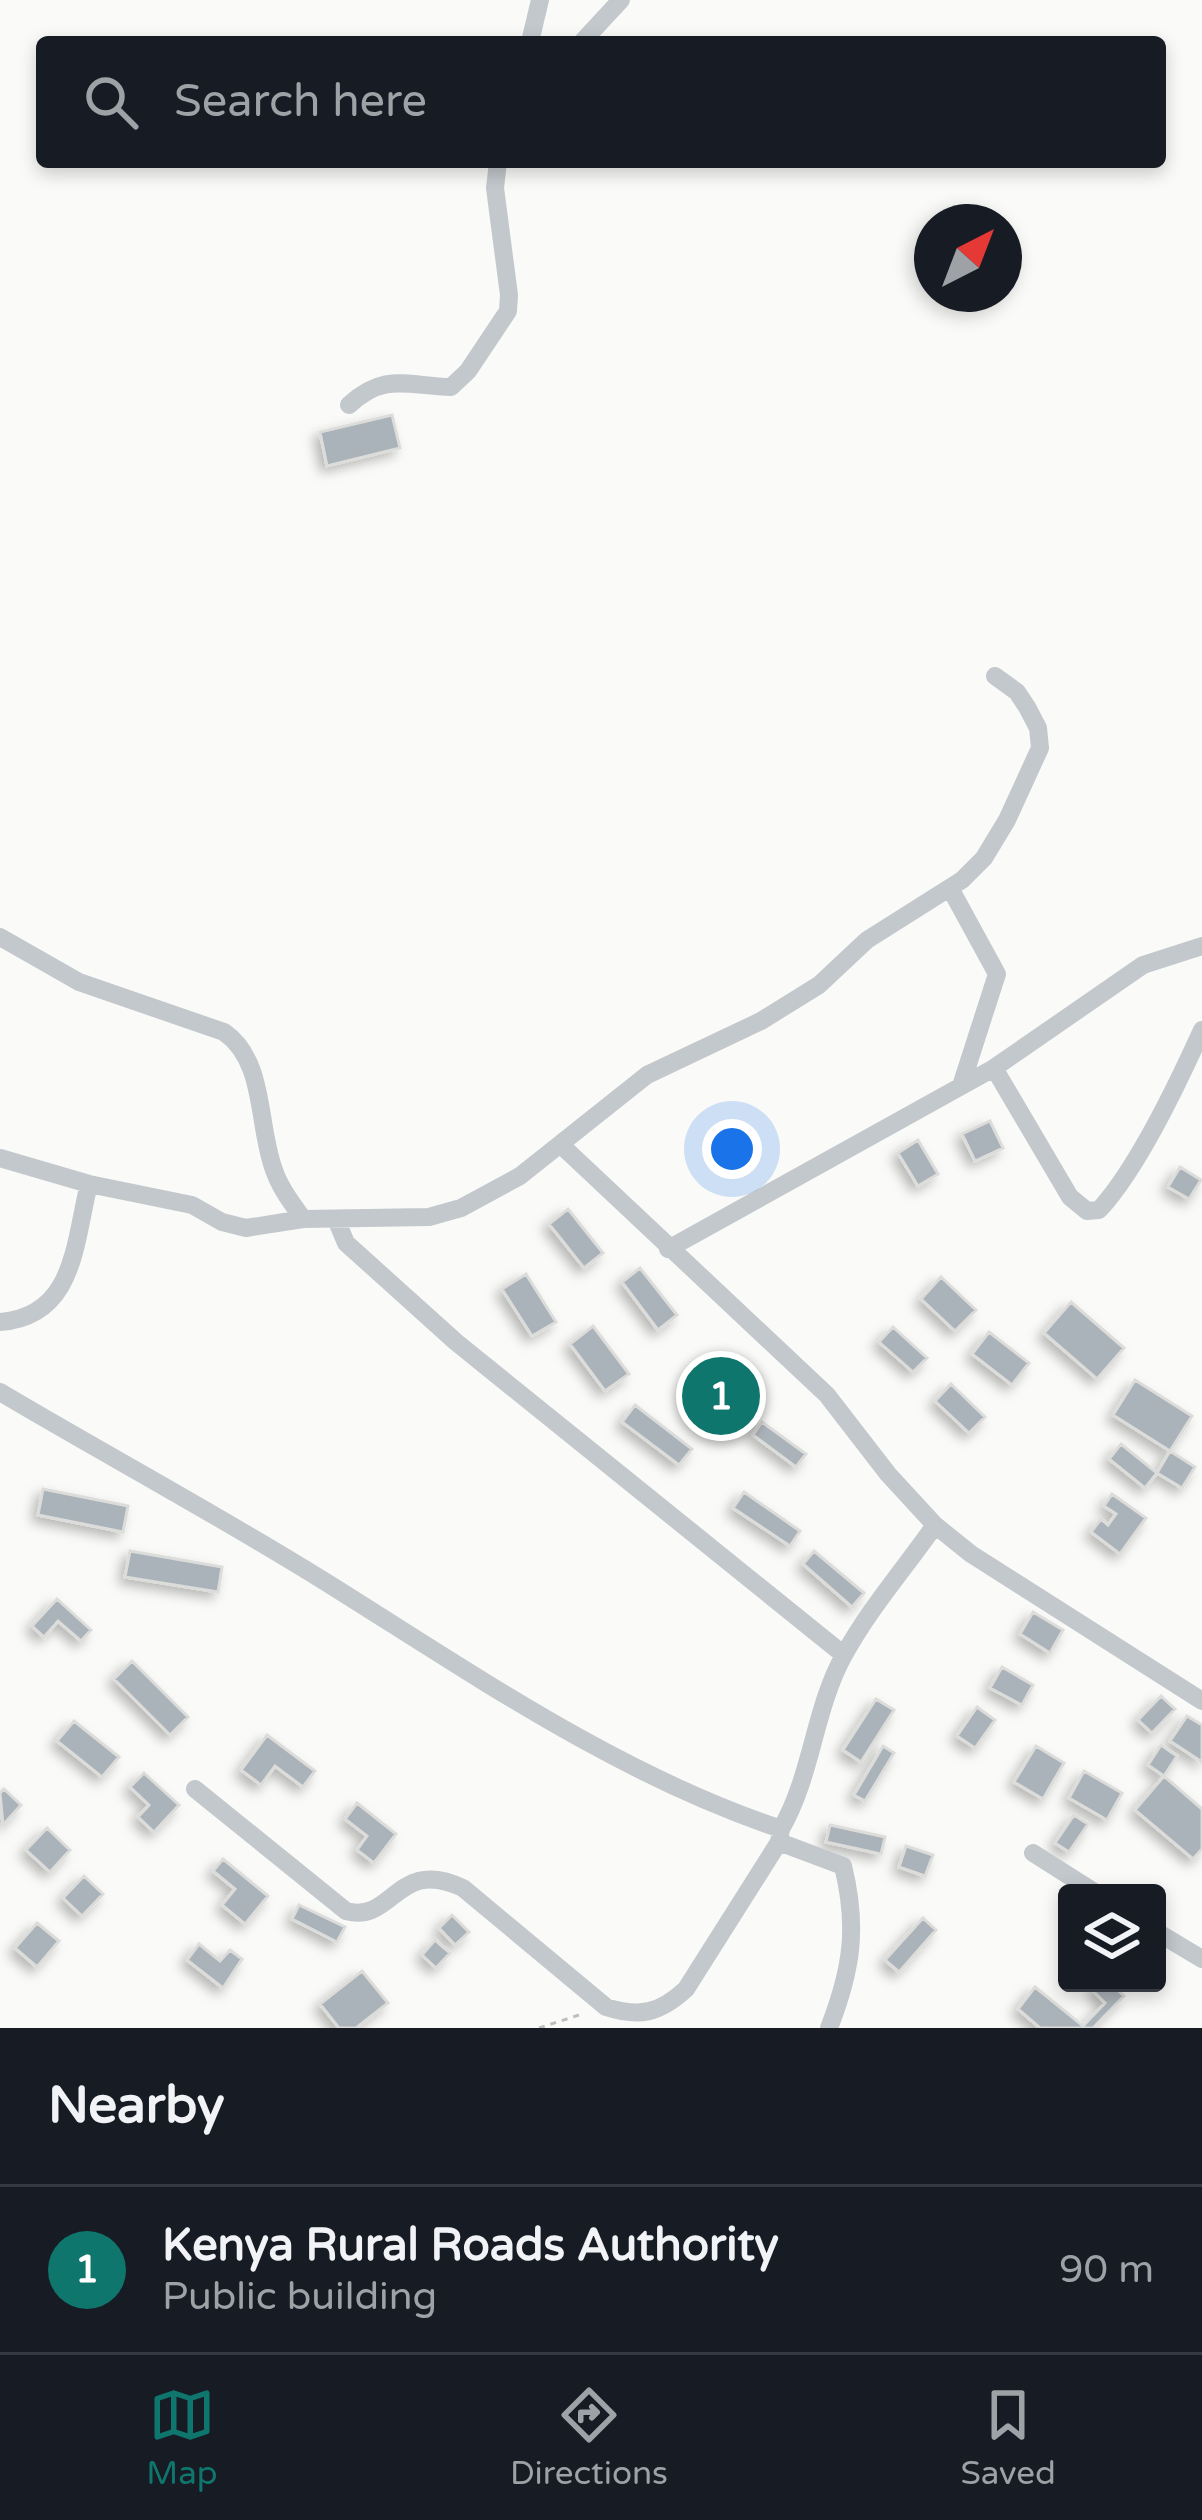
<!DOCTYPE html>
<html lang="en">
<head>
<meta charset="utf-8">
<style>
	:root { --surface:#171b24; --page:#20242c; --text:#f1f3f6; --muted:#9ea1a6; --line:#363941; --accent:#0f766e }
	body { margin:0; font-family:"Varela Round",sans-serif; background:var(--page); color:var(--text) }
	.controls { position:absolute; right:36px; bottom:36px; display:grid; overflow:hidden; border-radius:12px; box-shadow:0 6px 18px #0003 }
	.controls button { width:108px; height:108px; display:grid; place-items:center; padding:0; border:0; border-bottom:3px solid var(--line); background:var(--surface); color:var(--text); font:60px sans-serif }
	.compass { position:absolute; left:914px; top:204px; width:108px; height:108px; border-radius:50%; background:var(--surface); box-shadow:0 6px 18px #0003; rotate:42deg }
	.you { position:absolute; left:732px; top:1149px; width:42px; height:42px; margin:-30px; border:9px solid #fff; border-radius:50%; background:#1a73e8; box-shadow:0 0 0 18px #1a73e833 }
	.badge { display:grid; place-items:center; width:78px; height:78px; border-radius:50%; background:var(--accent); color:#fff; font-size:39px; font-weight:700 }
	.pin { position:absolute; translate:-50% -50%; border:6px solid #fff; box-shadow:0 3px 12px #0006 }
	.list { margin:0; padding:0; list-style:none }
	h2 { display:flex; justify-content:space-between; align-items:center; height:156px; margin:0; padding:0 48px; font-size:51px }
	h2 small { font-size:39px; font-weight:400; color:var(--muted) }
	.list li { display:grid; grid-template-columns:78px 1fr auto; gap:36px; align-items:center; box-sizing:border-box; height:168px; padding:0 48px; border-top:3px solid var(--line) }
	.list b { display:block; font-size:45px; white-space:nowrap }
	.list p { margin:0; font-size:39px; white-space:nowrap; color:var(--muted) }
	.list em { font-size:39px; font-style:normal; color:var(--muted) }
	.icon { flex:none; width:66px; height:66px; fill:none; stroke:currentColor; stroke-width:2; stroke-linecap:round; stroke-linejoin:round }
	.map { position:relative; flex:none; width:1202px; height:2028px; overflow:hidden }
	.search { position:absolute; background:var(--surface); box-shadow:0 6px 18px #0003; left:36px; right:36px; top:36px; height:132px; display:flex; align-items:center; gap:30px; box-sizing:border-box; padding:0 42px; border-radius:12px; color:var(--muted); font-size:45px }
	.sheet { height:324px; background:var(--surface) }
	nav { display:flex; justify-content:space-around; align-items:center; box-sizing:border-box; height:168px; border-top:3px solid var(--line); background:var(--surface); font-size:33px; color:var(--muted) }
	nav a { display:grid; justify-items:center; gap:6px }
	nav .on { color:var(--accent) }
	.map>svg:first-child { display:block }
	.building { fill:#aab3b9; stroke:#dcdcda; stroke-width:3; filter:url(#shadow) }
	.lines { fill:none; stroke-linecap:round; stroke-linejoin:round }
	.path { stroke:#bbbfc2; stroke-width:3; stroke-dasharray:6 6; stroke-linecap:butt }
	.minor { stroke:#c3c8cc; stroke-width:18 }
</style>
</head>
<body>
<div class="map">
<svg width="1202" height="2028" viewBox="0 0 1202 2028">
	<defs>
		<filter id="shadow"><feDropShadow dx="-5.5" dy="5.5" stdDeviation="6" flood-color="#0004"/></filter>
	</defs>
	<rect width="100%" height="100%" fill="#fafaf8"/>
	<path class="building" d="M392 415 400 448 327 466 320 432Z
		M990 1121 1003 1148 975 1161 962 1134Z
		M918 1140 938 1174 918 1186 898 1153Z
		M1180 1167 1201 1180 1189 1199 1168 1187Z
		M568 1209 603 1253 584 1268 549 1224Z
		M640 1268 677 1315 658 1330 622 1282Z
		M526 1274 556 1322 532 1336 502 1289Z
		M941 1277 976 1310 955 1331 921 1299Z
		M1071 1302 1124 1348 1097 1379 1044 1333Z
		M593 1326 629 1374 605 1391 570 1344Z
		M893 1327 927 1358 913 1372 879 1342Z
		M989 1332 1029 1363 1012 1385 972 1354Z
		M1135 1380 1192 1416 1170 1451 1113 1415Z
		M951 1384 985 1417 969 1433 935 1401Z
		M635 1405 692 1449 679 1465 622 1422Z
		M762 1422 806 1454 796 1467 753 1435Z
		M1121 1444 1157 1473 1145 1488 1109 1459Z
		M1170 1451 1195 1467 1182 1488 1157 1473Z
		M43 1489 128 1506 123 1532 38 1515Z
		M744 1492 800 1531 790 1546 733 1508Z
		M1112 1494 1146 1518 1120 1554 1091 1532 1101 1519 1108 1525 1116 1514 1104 1506Z
		M130 1551 222 1567 218 1592 125 1577Z
		M814 1551 864 1593 852 1607 803 1564Z
		M57 1599 91 1630 81 1641 58 1621 44 1637 32 1626Z
		M1033 1612 1063 1630 1050 1653 1020 1634Z
		M132 1661 188 1717 170 1735 114 1679Z
		M1002 1667 1033 1685 1022 1705 990 1688Z
		M1161 1696 1175 1709 1152 1733 1138 1720Z
		M876 1699 894 1710 861 1762 843 1750Z
		M977 1707 995 1720 975 1748 957 1736Z
		M1187 1716 1202 1725V1762L1170 1741Z
		M74 1721 119 1757 102 1777 57 1741Z
		M267 1735 315 1771 303 1787 275 1766 261 1785 241 1770Z
		M1161 1745 1177 1756 1164 1776 1148 1765Z
		M883 1746 894 1753 865 1801 854 1795Z
		M1036 1746 1064 1763 1043 1799 1014 1782Z
		M1084 1771 1122 1793 1107 1820 1069 1798Z
		M144 1773 179 1805 154 1832 138 1817 149 1805 130 1787Z
		M1164 1776 1202 1809V1849L1193 1859 1135 1810Z
		M4 1789 21 1805 3 1825 0 1793Z
		M357 1803 396 1834 374 1863 357 1850 367 1836 345 1819Z
		M1074 1815 1088 1824 1069 1852 1055 1843Z
		M830 1825 885 1837 881 1854 826 1842Z
		M47 1828 70 1850 50 1872 26 1850Z
		M906 1846 933 1855 925 1876 899 1867Z
		M223 1859 268 1896 245 1924 222 1905 235 1889 213 1871Z
		M84 1876 103 1894 82 1916 63 1898Z
		M299 1905 345 1927 337 1942 292 1919Z
		M452 1915 469 1932 455 1945 439 1928Z
		M923 1918 936 1930 899 1972 885 1960Z
		M37 1923 59 1941 37 1967 15 1948Z
		M435 1940 450 1953 436 1968 422 1955Z
		M199 1944 220 1961 230 1950 242 1959 223 1988 187 1960Z
		M362 1971 388 2003 356 2028H339L320 2004Z
		M1100 1983H1110L1124 1996 1093 2028H1040L1018 2009 1035 1987 1083 2026 1105 2003 1093 1991Z"/>
	<g class="lines">
		<path class="path" d="M539 2028 582 2014"/>
		<path class="minor" d="M530 42 540 0
			M582 42 621 0
			M349 405C385 372 407 386 451 387L468 371 508 311 509 295 495 188 498 162
			M950 888 997 974 961 1086
			M0 937 79 982 224 1032C266 1061 257 1125 274 1170 280 1188 292 1203 303 1219
			M994 1068 1070 1197 1087 1211 1099 1210C1138 1168 1178 1083 1202 1030
			M561 1145 827 1395 888 1474 935 1525 971 1554 1202 1701
			M0 1158 89 1184 192 1205 222 1222 246 1228 303 1219 429 1217 461 1208 520 1176 647 1075 761 1021 819 985 867 940 962 880 984 858 1007 820 1040 748 1038 728 1027 707 1017 692 995 676
			M336 1219 346 1243 456 1342 844 1655
			M668 1249 994 1068 1143 965 1202 946
			M0 1322C75 1316 74 1244 89 1184
			M0 1392C108 1456 218 1515 324 1581 470 1672 616 1774 781 1829L779 1842 843 1866C858 1927 852 1969 829 2028
			M195 1789 346 1911C394 1924 396 1856 463 1888L606 2007C640 2018 660 2013 686 1989L779 1842
			M781 1829C812 1776 814 1709 844 1655 869 1609 905 1568 935 1525
			M1033 1853 1096 1893
			M1157 1932 1202 1959"/>
	</g>
</svg>
<div class="controls">
<button><svg class="icon" aria-label="layers" viewBox="0 0 24 24"><path d="M12 4l9 5-9 5-9-5zM3 14l9 5 9-5"/></svg></button>
</div>
<svg class="compass" viewBox="-18 -18 36 36"><path d="M0-13l5 13h-10z" fill="#e53935"/><path d="M0 13l5-13h-10z" fill="#9ea1a6"/></svg>
<div class="you"></div>
<div class="pin badge" style="left:721px;top:1396px">1</div>
<div class="search"><svg class="icon" aria-label="search" viewBox="0 0 24 24"><circle cx="10" cy="10" r="6"/><path d="M15 15l6 6"/></svg>Search here</div>
</div>
<section class="sheet">
<h2>Nearby<small></small></h2>
<ul class="list">
<li><span class="badge">1</span><div><b>Kenya Rural Roads Authority</b><p>Public building</p></div><em>90 m</em></li>
</ul>
</section>
<nav>
<a class="on"><svg class="icon" aria-label="map" viewBox="0 0 24 24"><path d="M3 6l6-2 6 2 6-2v14l-6 2-6-2-6 2zM9 4v14M15 6v14"/></svg>Map</a>
<a><svg class="icon" aria-label="directions" viewBox="0 0 24 24"><path d="M12 3l9 9-9 9-9-9zM9 14v-3h6M13 9l2 2-2 2"/></svg>Directions</a>
<a><svg class="icon" aria-label="saved" viewBox="0 0 24 24"><path d="M7 4h10v16l-5-4-5 4z"/></svg>Saved</a>
</nav>
</body>
</html>
